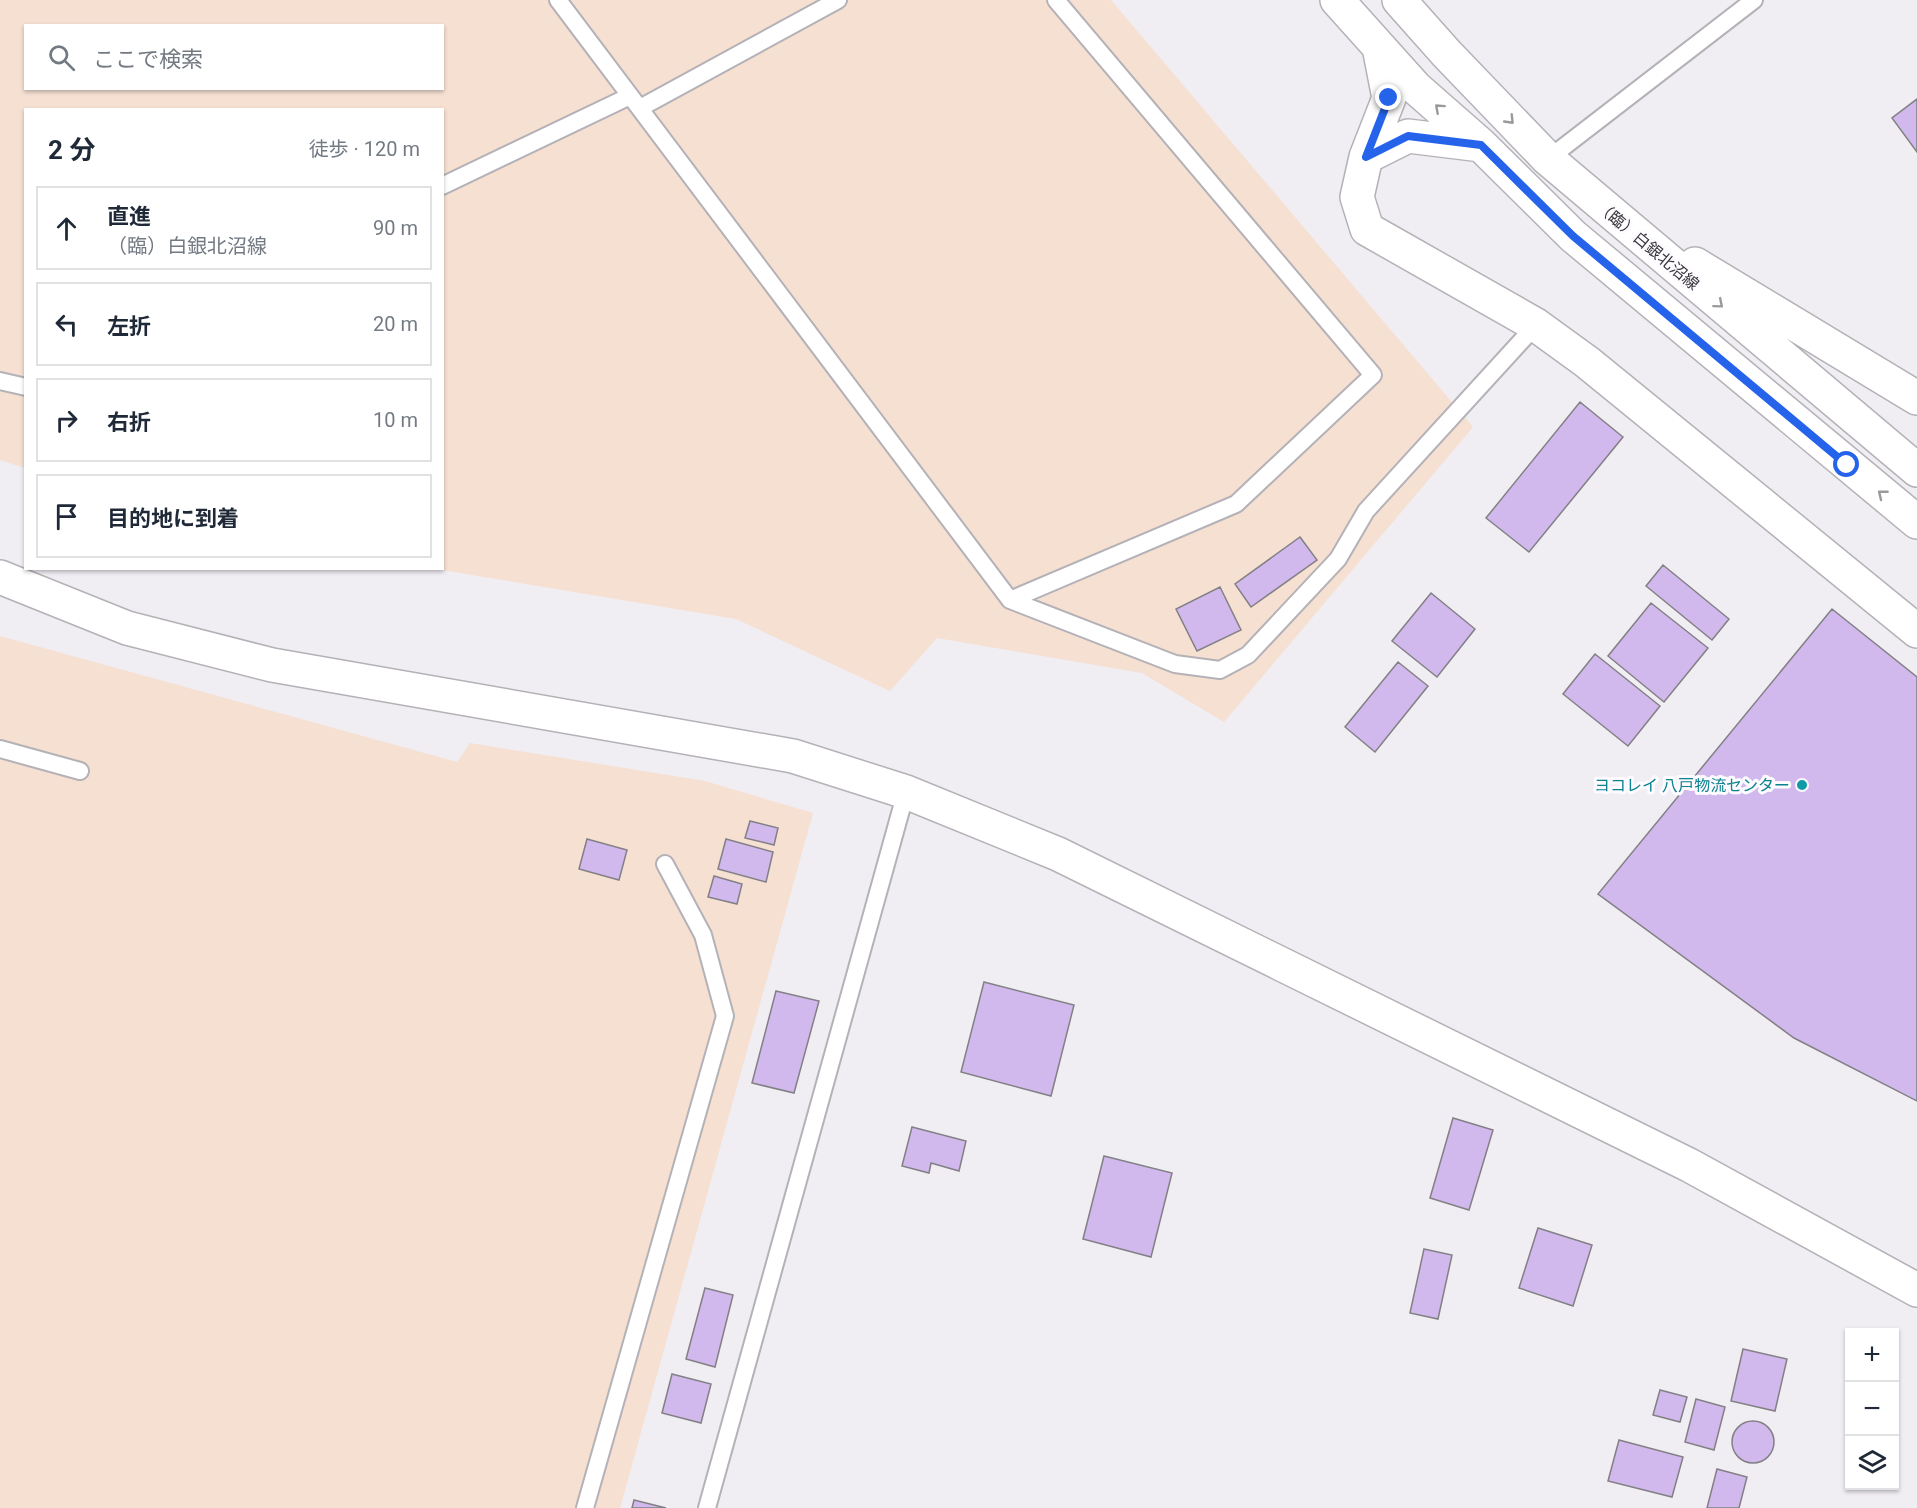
<!DOCTYPE html>
<html lang="ja">
<head>
<meta charset="utf-8">
<style>
	:root { --surface:#fff; --page:#f6f6f7; --text:#1f2937; --muted:#747a83; --line:#e0e1e3 }
	body { margin:0; font-family:Roboto,"Noto Sans JP",sans-serif; background:var(--page); color:var(--text) }
	.controls { position:absolute; right:18px; bottom:18px; display:grid; overflow:hidden; border-radius:0px; box-shadow:0 2px 4px #0004 }
	.controls button { width:54px; height:54px; display:grid; place-items:center; padding:0; border:0; border-bottom:2px solid var(--line); background:var(--surface); color:var(--text); font:30px sans-serif }
	.stop { position:absolute; width:18px; height:18px; margin:-14px; border:4px solid #2563eb; border-radius:50%; background:#fff }
	.stop.end { background:#2563eb; border-color:#fff; box-shadow:0 2px 6px #0008 }
	.list { margin:0; padding:0; list-style:none }
	h2 { display:flex; justify-content:space-between; align-items:center; height:78px; margin:0; padding:0 24px; font-size:26px }
	h2 small { font-size:20px; font-weight:400; color:var(--muted) }
	.list li { display:grid; grid-template-columns:39px 1fr auto; gap:18px; align-items:center; box-sizing:border-box; height:84px; margin:0 12px 12px; padding:0 12px; border:2px solid var(--line); border-radius:0px }
	.list b { display:block; font-size:22px; white-space:nowrap }
	.list p { margin:0; font-size:20px; white-space:nowrap; color:var(--muted) }
	.list em { font-size:20px; font-style:normal; color:var(--muted) }
	.icon { flex:none; width:33px; height:33px; fill:none; stroke:currentColor; stroke-width:2; stroke-linecap:round; stroke-linejoin:round }
	.map { position:relative; flex:none; width:1917px; height:1508px; overflow:hidden }
	.search { position:absolute; background:var(--surface); box-shadow:0 2px 4px #0004; left:24px; top:24px; width:420px; height:66px; display:flex; align-items:center; gap:15px; box-sizing:border-box; padding:0 21px; border-radius:0px; color:var(--muted); font-size:22px }
	.panel { position:absolute; background:var(--surface); box-shadow:0 2px 4px #0004; left:24px; top:108px; width:420px; height:462px; border-radius:0px }
	.map>svg:first-child { display:block }
	.industrial { fill:#f5e0d2; fill-rule:evenodd }
	.building { fill:#d1b8ed; stroke:#828085; stroke-width:1.5 }
	.lines { fill:none; stroke-linecap:round; stroke-linejoin:round }
	.lane-casing { stroke:#b4b1b7; stroke-width:20 }
	.secondary-casing { stroke:#b4b1b7; stroke-width:36 }
	.lane { stroke:#fff; stroke-width:16 }
	.secondary { stroke:#fff; stroke-width:33 }
	.oneway { stroke:#9a9a9b }
	.route { stroke:#2563eb; stroke-width:8 }
	.culture-dot { fill:#0f9aa8; stroke:#fdfbff; stroke-width:2 }
	.labels { text-anchor:middle; stroke-width:6; stroke-linejoin:round; paint-order:stroke }
	.street-label { font-size:16px; fill:#363537; stroke:#fdfbff }
	.culture-label { font-size:16px; fill:#0d838f; stroke:#fdfbff; text-anchor:end }
</style>
</head>
<body>
<div class="map">
<svg width="1917" height="1508" viewBox="0 0 1917 1508">
	<rect width="100%" height="100%" fill="#f0edf3"/>
	<path class="industrial" d="M0 0H1111L1473 427 1224 722 1142 673 937 638 890 691 736 619 436 569 442 568V110H26L25 468 0 460ZM26 26H442V88H26Z
		M0 636 457 762 470 743 705 781 813 813 620 1508H0Z"/>
	<path class="building" d="M1917 99V152L1892 118Z
		M1580 402 1623 437 1529 552 1486 518Z
		M1300 537 1317 560 1251 607 1235 584Z
		M1663 565 1729 619 1712 640 1646 586Z
		M1220 587 1241 630 1197 651 1176 609Z
		M1431 593 1475 629 1437 677 1392 641Z
		M1651 603 1708 648 1664 702 1608 656Z
		M1832 609 1917 677V1101L1794 1038 1598 894Z
		M1595 654 1660 706 1628 746 1563 694Z
		M1398 662 1428 686 1375 752 1345 727Z
		M750 821 778 828 774 845 745 838Z
		M587 839 627 850 619 880 579 869Z
		M726 839 773 852 766 882 718 869Z
		M714 876 742 884 737 904 708 897Z
		M984 982 1074 1005 1051 1096 961 1072Z
		M776 991 819 1001 794 1093 752 1083Z
		M1453 1118 1493 1130 1469 1210 1430 1198Z
		M912 1127 966 1141 959 1171 931 1163 929 1173 902 1166Z
		M1104 1156 1172 1173 1151 1257 1083 1239Z
		M1538 1228 1592 1245 1573 1306 1519 1288Z
		M1424 1249 1452 1255 1438 1319 1410 1313Z
		M705 1288 733 1295 715 1367 686 1359Z
		M1743 1349 1787 1359 1775 1411 1731 1401Z
		M672 1374 711 1384 701 1423 662 1413Z
		M1660 1390 1687 1397 1680 1422 1653 1415Z
		M1696 1399 1725 1407 1714 1450 1685 1442Z
		M1732 1442a21 21 0 1 1 42 0a21 21 0 1 1-42 0Z
		M1619 1440 1683 1457 1672 1497 1608 1481Z
		M1717 1469 1747 1477 1739 1508H1707Z
		M634 1500 666 1508H632Z"/>
	<g class="lines">
		<g class="lane-casing">
			<path id="lane" d="M558 0 1010 600 1175 664 1220 670 1248 655 1338 559 1366 511 1536 325
				M640 108 838 0
				M1548 159 1754 0
				M442 186 630 96
				M0 381 26 387
				M1010 600 1236 504 1373 375 1056 0
				M0 749 80 771
				M585 1508 725 1016 703 935 665 864
				M707 1508 906 792"/>
		</g>
		<g class="secondary-casing">
			<path id="secondary" d="M1337 0 1416 88 1481 145 1573 236 1917 522
				M1399 0 1447 54 1548 159 1917 470
				M1481 145 1408 136 1366 157 1357 197 1367 229 1536 325 1587 362 1917 631
				M1366 157 1389 98 1379 47
				M1695 264 1917 398
				M0 577 127 628 272 665 793 756 906 792 1058 854 1689 1165 1917 1290"/>
		</g>
		<use href="#lane" class="lane"/>
		<use href="#secondary" class="secondary"/>
	</g>
	<defs><path id="oneway-chevron" d="M-2-3.5L2.5 0L-2 3.5" fill="none" stroke-width="1.6" stroke-linecap="round" stroke-linejoin="round" transform="scale(1.5)"/></defs>
	<g class="oneway">
		<use href="#oneway-chevron" transform="translate(1439 108) rotate(-138)"/>
		<use href="#oneway-chevron" transform="translate(1510 120) rotate(46)"/>
		<use href="#oneway-chevron" transform="translate(1719 304) rotate(40)"/>
		<use href="#oneway-chevron" transform="translate(1882 494) rotate(-141)"/>
	</g>
	<g class="lines">
		<path class="route" d="M1389 98 1366 157 1408 136 1481 145 1573 236 1847 465"/>
	</g>
	<circle class="culture-dot" cx="1802" cy="785" r="6"/>
	<g class="labels">
		<g class="street-label">
			<text transform="translate(1648 245) rotate(40)" y="6">（臨）白銀北沼線</text>
		</g>
		<g class="culture-label">
			<text x="1790" y="791">ヨコレイ 八戸物流センター</text>
		</g>
	</g>
</svg>
<div class="controls">
<button>+</button>
<button>−</button>
<button><svg class="icon" aria-label="layers" viewBox="0 0 24 24"><path d="M12 4l9 5-9 5-9-5zM3 14l9 5 9-5"/></svg></button>
</div>
<div class="stop" style="left:1847px;top:465px"></div>
<div class="stop end" style="left:1389px;top:98px"></div>
<div class="search"><svg class="icon" aria-label="search" viewBox="0 0 24 24"><circle cx="10" cy="10" r="6"/><path d="M15 15l6 6"/></svg>ここで検索</div>
<section class="panel">
<h2>2 分<small>徒歩 · 120 m</small></h2>
<ul class="list">
<li><svg class="icon" aria-label="ahead" viewBox="0 0 24 24"><path d="M12 20V5M6 11l6-6 6 6"/></svg><div><b>直進</b><p>（臨）白銀北沼線</p></div><em>90 m</em></li>
<li><svg class="icon" aria-label="left" viewBox="0 0 24 24"><path d="M17 20v-9H6M10 6l-5 5 5 5"/></svg><div><b>左折</b></div><em>20 m</em></li>
<li><svg class="icon" aria-label="right" viewBox="0 0 24 24"><path d="M7 20v-9h11M14 6l5 5-5 5"/></svg><div><b>右折</b></div><em>10 m</em></li>
<li><svg class="icon" aria-label="arrive" viewBox="0 0 24 24"><path d="M6 21V4h12l-3 4 3 4H6"/></svg><div><b>目的地に到着</b></div></li>
</ul>
</section>
</div>
</body>
</html>
